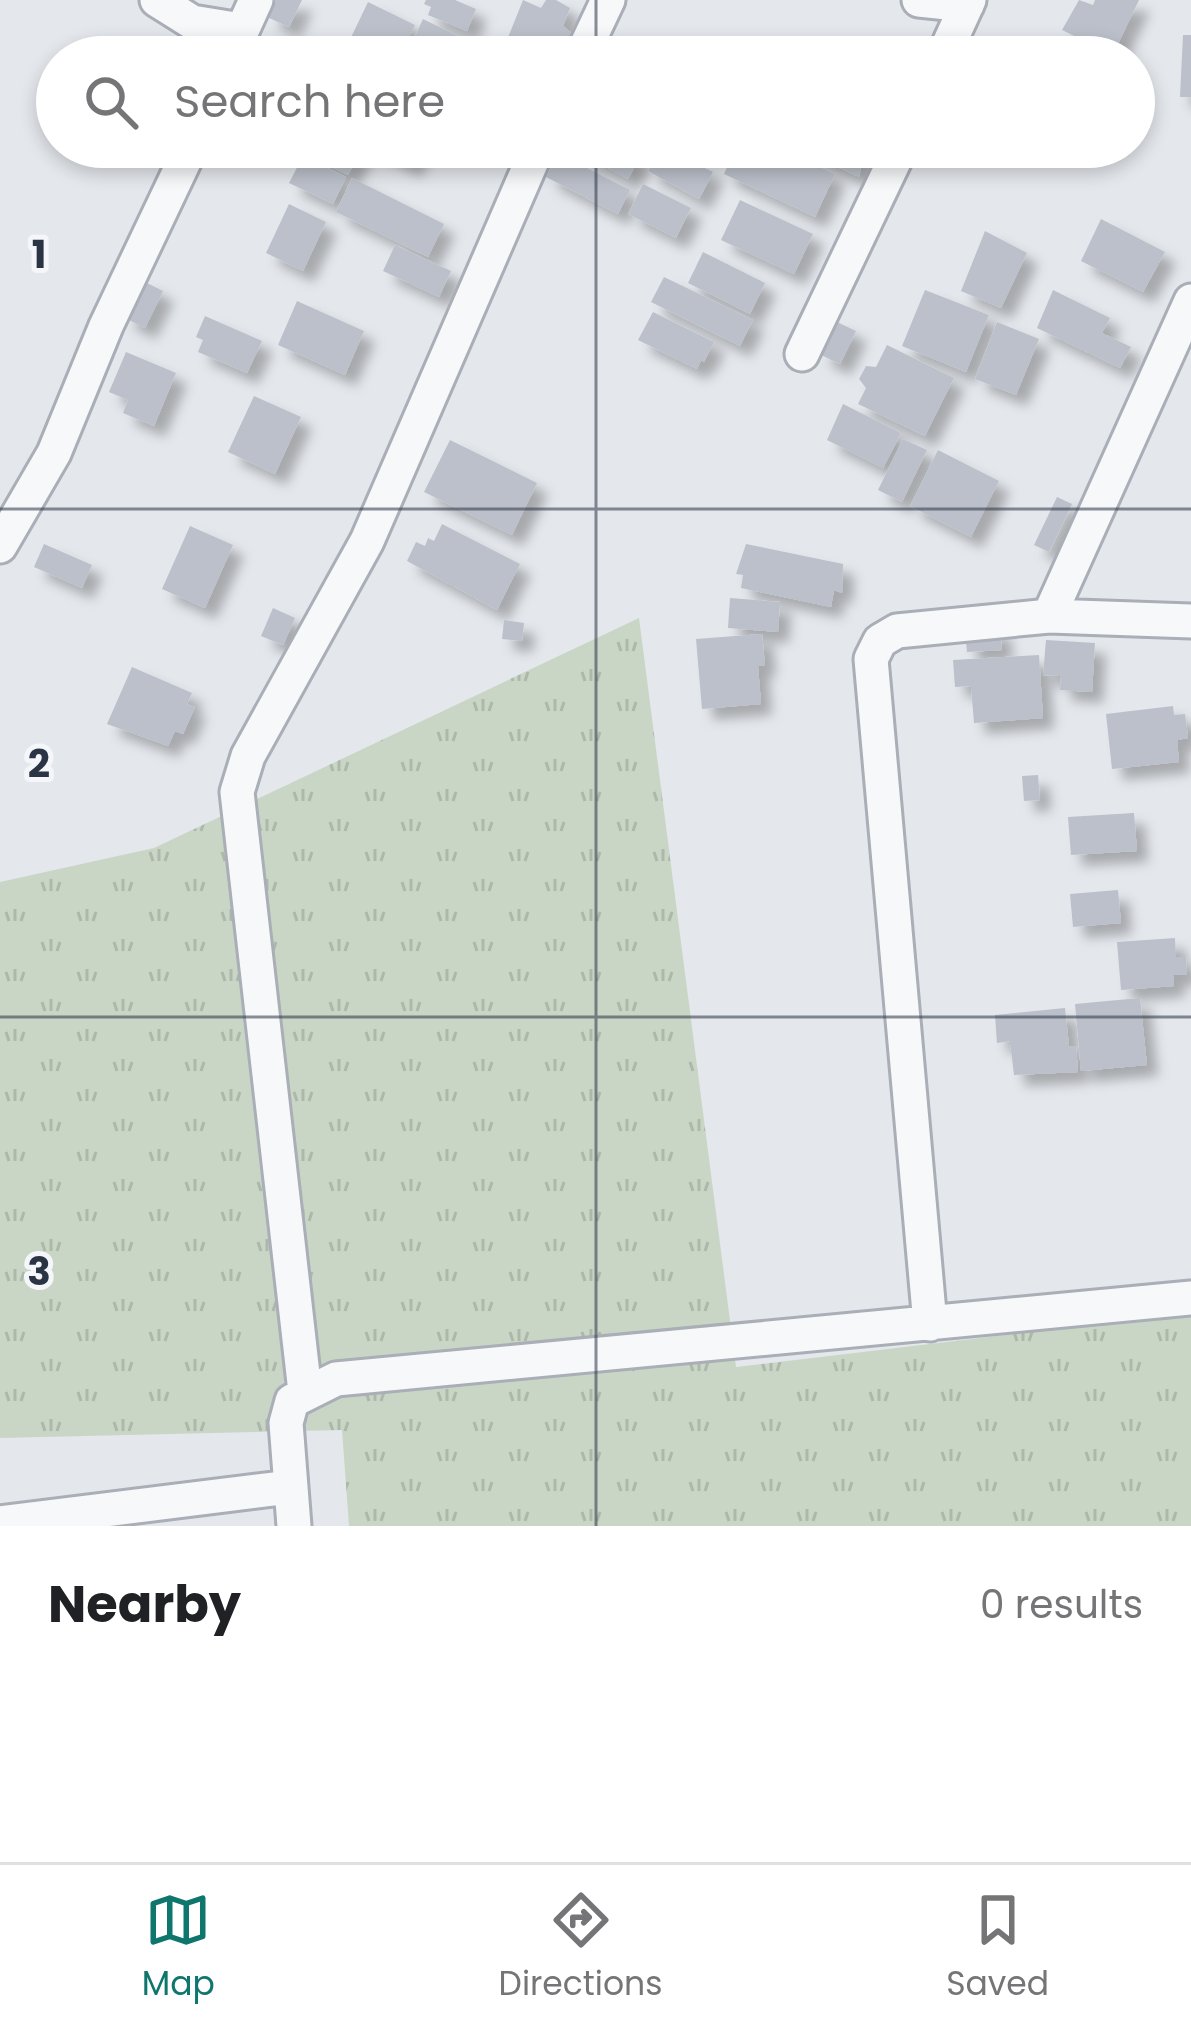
<!DOCTYPE html>
<html lang="en">
<head>
<meta charset="utf-8">
<style>
	:root { --surface:#fff; --page:#f2f2f2; --text:#202124; --muted:#757577; --line:#e0e0e0; --accent:#0f766e }
	body { margin:0; font-family:Poppins,sans-serif; background:var(--page); color:var(--text) }
	.list { margin:0; padding:0; list-style:none }
	h2 { display:flex; justify-content:space-between; align-items:center; height:156px; margin:0; padding:0 48px; font-size:51px }
	h2 small { font-size:39px; font-weight:400; color:var(--muted) }
	.icon { flex:none; width:66px; height:66px; fill:none; stroke:currentColor; stroke-width:2; stroke-linecap:round; stroke-linejoin:round }
	.map { position:relative; flex:none; width:1191px; height:1526px; overflow:hidden }
	.search { position:absolute; background:var(--surface); box-shadow:0 6px 18px #0003; left:36px; right:36px; top:36px; height:132px; display:flex; align-items:center; gap:30px; box-sizing:border-box; padding:0 42px; border-radius:66px; color:var(--muted); font-size:45px }
	.sheet { height:336px; background:var(--surface) }
	nav { display:flex; justify-content:space-around; align-items:center; box-sizing:border-box; height:168px; border-top:3px solid var(--line); background:var(--surface); font-size:33px; color:var(--muted) }
	nav a { display:grid; justify-items:center; gap:6px }
	nav .on { color:var(--accent) }
	.map>svg:first-child { display:block }
	.grass { fill:url(#grass-tufts) }
	.building { fill:#bbc0ca; filter:url(#shadow) }
	.lines { fill:none; stroke-linecap:round; stroke-linejoin:round }
	.minor-casing { stroke:#a9aeb7; stroke-width:39 }
	.minor { stroke:#f7f8fa; stroke-width:33 }
	.grid { fill:none; stroke:#2b3445; stroke-width:3; stroke-opacity:0.55 }
	.grid-label { font-size:39px; text-anchor:middle; font-weight:bold; fill:#2b3445; stroke:#f4f6f9; stroke-width:10; stroke-linejoin:round; paint-order:stroke }
</style>
</head>
<body>
<div class="map">
<svg width="1191" height="1526" viewBox="0 0 1191 1526">
	<defs>
		<pattern id="grass-tufts" width="24" height="20" patternUnits="userSpaceOnUse" patternTransform="scale(3)"><rect width="24" height="20" fill="#c9d6c5"/><path d="M3 7l-1-3M5 7V3M7 7l1-3M15 17l-1-3M17 17v-4M19 17l1-3" fill="none" stroke="#adb8ab"/></pattern>
		<filter id="shadow"><feDropShadow dx="11" dy="11" stdDeviation="6" flood-color="#0004"/></filter>
	</defs>
	<rect width="100%" height="100%" fill="#e4e7ec"/>
	<path class="grass" d="M639 618 736 1367 1191 1313V1526H349L342 1430 0 1438V882L154 848Z"/>
	<path class="building" d="M276 0H302L289 27 267 17Z
		M426 0H455L476 9 467 31 428 15 431 7 424 4Z
		M523 0 541 8 546 0H556L570 8 563 26 574 35 559 57H533L507 40Z
		M1079 0 1093 5 1095 0H1139L1116 48 1088 36 1085 41 1062 30Z
		M368 2 415 25 399 57H355L344 52Z
		M423 19 481 47 476 57H430L410 47Z
		M1183 35H1191V97H1180Z
		M1005 40 1040 57H996Z
		M306 147H363L348 175 303 152Z
		M372 147H420L410 166Z
		M570 147H622L640 157 628 179Z
		M661 147 713 172 699 199 648 171Z
		M736 147H778L835 174 815 217 724 174Z
		M795 147H866L859 177Z
		M558 153 630 190 618 214 546 177Z
		M303 156 346 177 333 204 289 183Z
		M352 178 444 224 428 257 336 212Z
		M643 184 691 208 676 238 628 214Z
		M740 200 813 234 794 274 721 240Z
		M289 204 326 222 303 271 266 253Z
		M1101 219 1165 252 1143 292 1081 261Z
		M985 231 1027 253 1001 308 961 291Z
		M395 245 451 271 439 297 383 271Z
		M703 252 765 283 750 314 688 283Z
		M664 277 753 320 740 346 651 302Z
		M141 280 163 291 145 328 123 317Z
		M925 290 989 315 966 372 902 346Z
		M1053 290 1110 318 1102 333 1131 347 1120 368 1037 328Z
		M297 301 364 331 345 375 278 345Z
		M653 312 714 342 704 362 701 360 697 369 638 340Z
		M205 316 262 341 247 373 198 352 203 340 196 337Z
		M835 321 856 331 840 364 819 354Z
		M997 322 1039 339 1016 395 975 379Z
		M887 345 954 378 925 436 858 404 866 388 859 379 866 366 876 367Z
		M126 352 176 373 154 426 123 413 128 400 109 392Z
		M254 396 301 417 275 474 228 452Z
		M843 404 901 433 883 468 827 440Z
		M903 439 927 450 902 502 878 490Z
		M450 440 537 483 512 535 424 492Z
		M938 450 999 481 971 537 910 506Z
		M1057 497 1072 504 1049 552 1034 545Z
		M442 524 520 564 497 610 407 561 416 542 425 546 428 538 434 541Z
		M190 526 233 545 205 608 162 589Z
		M44 544 92 565 82 588 34 567Z
		M746 544 843 564 842 593 834 590 831 607 741 588 743 575 736 574Z
		M730 598 780 602 778 632 728 628Z
		M273 608 295 618 283 645 261 636Z
		M504 620 524 623 522 641 502 639Z
		M1000 627 1002 650 967 652 965 629Z
		M762 634 765 665 758 666 761 704 702 709 696 639Z
		M1046 640 1095 643 1092 692 1060 690 1061 676 1043 675Z
		M1039 655 1043 718 974 723 971 686 955 687 953 660Z
		M132 667 192 693 187 704 195 707 183 734 175 731 168 746 107 724Z
		M1173 706 1174 715 1185 714 1188 738 1177 740 1179 762 1112 769 1106 714Z
		M1038 775 1040 800 1024 801 1022 776Z
		M1134 813 1137 851 1071 855 1068 817Z
		M1118 890 1121 923 1073 927 1070 894Z
		M1175 938 1176 957H1186L1187 974 1173 975 1174 986 1121 990 1117 942Z
		M1140 998 1147 1065 1081 1071 1075 1004Z
		M1065 1008 1069 1046H1076L1078 1072 1014 1075 1010 1041 997 1043 995 1015Z"/>
	<g class="lines">
		<g class="minor-casing">
			<path id="minor" d="M157 0 192 22 241 30
				M919 0 967 5
				M230 57 256 0
				M581 57 608 0
				M943 57 969 0
				M802 354 901 147
				M0 546 54 453 106 326 191 147
				M1049 616 1191 301
				M930 1324 871 659 880 641 897 631 1049 616 1191 621
				M305 1392 237 792 248 756 367 541 538 147
				M0 1523 290 1487
				M294 1526 286 1423 292 1401 336 1379 1191 1298"/>
		</g>
		<use href="#minor" class="minor"/>
	</g>
	<path class="grid" d="M596 0V57M596 147V1526M0 509H1191M0 1017H1191"/>
	<g class="grid-label">
		<text x="39" y="268">1</text>
		<text x="39" y="777">2</text>
		<text x="39" y="1285">3</text>
	</g>
</svg>
<div class="search"><svg class="icon" aria-label="search" viewBox="0 0 24 24"><circle cx="10" cy="10" r="6"/><path d="M15 15l6 6"/></svg>Search here</div>
</div>
<section class="sheet">
<h2>Nearby<small>0 results</small></h2>
<ul class="list">
</ul>
</section>
<nav>
<a class="on"><svg class="icon" aria-label="map" viewBox="0 0 24 24"><path d="M3 6l6-2 6 2 6-2v14l-6 2-6-2-6 2zM9 4v14M15 6v14"/></svg>Map</a>
<a><svg class="icon" aria-label="directions" viewBox="0 0 24 24"><path d="M12 3l9 9-9 9-9-9zM9 14v-3h6M13 9l2 2-2 2"/></svg>Directions</a>
<a><svg class="icon" aria-label="saved" viewBox="0 0 24 24"><path d="M7 4h10v16l-5-4-5 4z"/></svg>Saved</a>
</nav>
</body>
</html>
